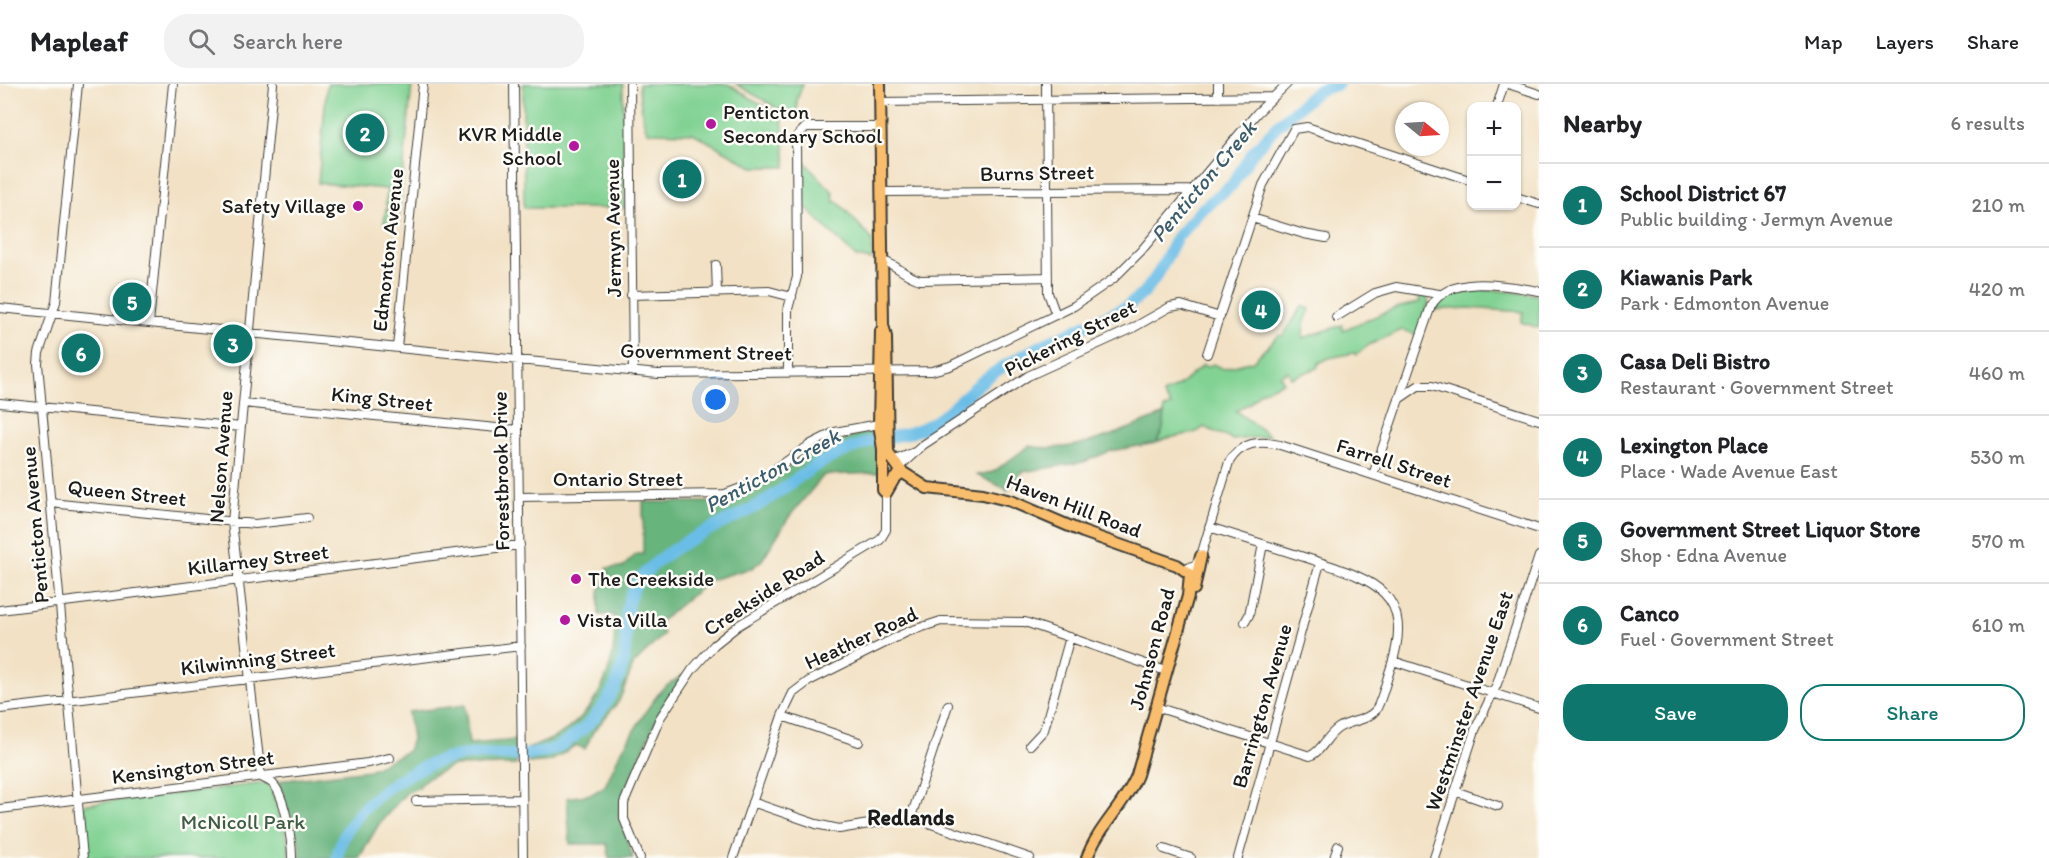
<!DOCTYPE html>
<html lang="en">
<head>
<meta charset="utf-8">
<style>
	:root { --surface:#fff; --page:#f2f2f2; --text:#202124; --muted:#757577; --line:#e0e0e0; --accent:#0f766e }
	body { margin:0; font-family:Itim,sans-serif; background:var(--page); color:var(--text) }
	.controls { position:absolute; right:18px; top:18px; display:grid; overflow:hidden; border-radius:12px; box-shadow:0 2px 4px #0004 }
	.controls button { width:54px; height:54px; display:grid; place-items:center; padding:0; border:0; border-bottom:2px solid var(--line); background:var(--surface); color:var(--text); font:30px sans-serif }
	.compass { position:absolute; left:1395px; top:18px; width:54px; height:54px; border-radius:50%; background:var(--surface); box-shadow:0 2px 4px #0004; rotate:108deg }
	.you { position:absolute; left:716px; top:316px; width:21px; height:21px; margin:-15px; border:4px solid #fff; border-radius:50%; background:#1a73e8; box-shadow:0 0 0 9px #1a73e833 }
	.badge { display:grid; place-items:center; width:39px; height:39px; border-radius:50%; background:var(--accent); color:#fff; font-size:20px; font-weight:700 }
	.pin { position:absolute; translate:-50% -50%; border:3px solid #fff; box-shadow:0 2px 6px #0006 }
	.list { margin:0; padding:0; list-style:none }
	h2 { display:flex; justify-content:space-between; align-items:center; height:78px; margin:0; padding:0 24px; font-size:26px }
	h2 small { font-size:20px; font-weight:400; color:var(--muted) }
	.list li { display:grid; grid-template-columns:39px 1fr auto; gap:18px; align-items:center; box-sizing:border-box; height:84px; padding:0 24px; border-top:2px solid var(--line) }
	.list b { display:block; font-size:22px; white-space:nowrap }
	.list p { margin:0; font-size:20px; white-space:nowrap; color:var(--muted) }
	.list em { font-size:20px; font-style:normal; color:var(--muted) }
	.actions { display:flex; gap:12px; padding:18px 24px }
	.actions a { flex:1; padding:14px 0; border:2px solid var(--accent); border-radius:24px; text-align:center; font-size:21px; color:var(--accent) }
	.actions .main { background:var(--accent); color:#fff }
	.icon { flex:none; width:33px; height:33px; fill:none; stroke:currentColor; stroke-width:2; stroke-linecap:round; stroke-linejoin:round }
	.map { position:relative; flex:none; width:1539px; height:774px; overflow:hidden }
	header { display:flex; align-items:center; gap:36px; box-sizing:border-box; height:84px; padding:0 30px; background:var(--surface); border-bottom:2px solid var(--line) }
	header strong { font-size:28px }
	nav { display:flex; gap:33px; margin-inline-start:auto; font-size:21px }
	.search { width:420px; height:54px; background:var(--page); display:flex; align-items:center; gap:15px; box-sizing:border-box; padding:0 21px; border-radius:24px; color:var(--muted); font-size:22px }
	main { display:flex }
	aside { flex:1; background:var(--surface) }
	.map>svg:first-child { display:block }
	.green { fill:#81d293; stroke:#4e7758; stroke-width:1.5 }
	.forest { fill:#68b47d; stroke:#42684c; stroke-width:1.5 }
	.lines { fill:none; stroke-linecap:round; stroke-linejoin:round }
	.river { stroke:#6abde6; stroke-width:12 }
	.minor-casing { stroke:#3c3a35; stroke-width:10 }
	.major-casing { stroke:#3c3a35; stroke-width:14 }
	.minor { stroke:#fff; stroke-width:8 }
	.major { stroke:#f9be6d; stroke-width:10 }
	.poi-dot { fill:#b5179e; stroke:#fdfcf7; stroke-width:2 }
	.labels { text-anchor:middle; stroke-width:5; stroke-linejoin:round; paint-order:stroke }
	.poi-label { font-size:21px; fill:#1c1c1c; stroke:#fdfcf7; text-anchor:start }
	.street-label { font-size:21px; fill:#1c1c1c; stroke:#fdfcf7 }
	.park-label { font-size:21px; fill:#3f5c46; stroke:#fdfcf7 }
	.water-label { font-size:22px; font-style:italic; fill:#3b5c6d; stroke:#fdfcf7 }
	.neighbourhood-label { font-size:22px; font-weight:bold; fill:#1c1c1c; stroke:#fdfcf7 }
</style>
</head>
<body>
<header>
<strong>Mapleaf</strong>
<div class="search"><svg class="icon" aria-label="search" viewBox="0 0 24 24"><circle cx="10" cy="10" r="6"/><path d="M15 15l6 6"/></svg>Search here</div>
<nav><a>Map</a><a>Layers</a><a>Share</a></nav>
</header>
<main>
<div class="map">
<svg width="1539" height="774" viewBox="0 0 1539 774">
	<rect width="100%" height="100%" fill="#fdfcf7"/>
	<filter id="ink" filterUnits="userSpaceOnUse"><feTurbulence type="fractalNoise" baseFrequency=".0167" numOctaves="2"/><feDisplacementMap in="SourceGraphic" scale="12" xChannelSelector="R" yChannelSelector="G"/><feConvolveMatrix kernelMatrix="1 2 1 2 8 2 1 2 1" color-interpolation-filters="sRGB"/></filter>
	<filter id="wash" filterUnits="userSpaceOnUse"><feTurbulence type="fractalNoise" baseFrequency=".008" numOctaves="4" result="noise"/><feDisplacementMap in="SourceGraphic" scale="24" xChannelSelector="R" yChannelSelector="G"/><feGaussianBlur stdDeviation="1.35" result="paint"/><feColorMatrix in="noise" values="0 0 0 0 0 0 0 0 0 0 0 0 0 0 0 0 0 1.4 0 .05"/><feComposite in="paint" operator="in"/></filter>
	<g filter="url(#wash)">
		<rect width="100%" height="100%" fill="#f2e1c4"/>
		<path class="green" d="M327 0H412L398 140 384 139 386 125 389 126 391 123 386 122 387 105 318 99Z
			M523 0H623L624 124H524Z
			M639 0H728L782 33 786 83H753L693 49 648 48C643 42 639 10 639 0Z
			M736 0H803L797 16V35H787V30Z
			M803 76 833 108 834 118H838L872 155V176L856 173 803 121Z
			M1495 206 1539 211V244L1521 238 1523 228 1469 224 1434 226C1447 203 1471 207 1495 206Z
			M1418 210 1426 213 1429 218 1418 251 1402 246 1369 261 1356 271 1354 269 1329 274 1319 279 1317 284 1291 294 1288 287 1280 291 1283 298 1260 308 1250 319 1236 327 1270 352 1233 356 1204 343C1192 355 1170 349 1156 359L1163 345 1164 325 1171 322 1163 310 1180 301 1203 281 1207 283 1213 280 1223 285 1253 277 1279 251 1283 252 1302 222 1310 225 1304 240 1303 254 1342 241 1343 246 1393 225 1420 218Z
			M266 699 270 703 289 760V774H88L83 724 87 720Z"/>
		<path class="forest" d="M1165 330 1163 345 1156 359 1110 367 1084 378 1022 388 1008 406 977 391 993 388 1029 362C1074 371 1124 346 1165 330Z
			M867 347C880 355 879 376 879 389L824 391 789 433 762 476 752 484 710 496 656 541 664 550 634 580 619 617 593 648 585 665 576 661 551 677 528 679V664C589 647 619 592 614 531H599V507L608 489 607 484 623 483 636 470H643V418H721L737 413 768 398 808 368Z
			M681 592H683L659 629 621 717 619 730 633 774H609L607 760H570L567 714 592 710 605 702 620 669 648 624 662 605Z
			M465 621 469 660 516 656V681L452 682 424 696 419 703 406 709 379 740 359 774H300L299 758 278 697 369 686 408 667 412 655 408 628Z"/>
		<g class="lines">
			<path class="river" d="M337 774C344 722 417 676 466 671 498 668 535 678 563 660 592 642 615 613 623 580 631 546 616 518 646 488 677 456 719 443 757 422 782 408 804 386 830 374 841 368 852 364 863 360 882 352 904 353 923 344 949 332 968 306 992 290 1031 263 1083 244 1126 223L1144 209 1158 190 1177 153 1202 125 1232 101 1252 69 1277 42 1317 7 1338 0"/>
		</g>
	</g>
	<g filter="url(#ink)">
		<g class="lines">
			<g class="minor-casing">
				<path id="minor" d="M78 0 56 218 39 269 38 280 83 774
					M273 0 232 438 261 693C265 695 270 697 273 700 285 712 292 757 292 774
					M514 0 523 774
					M630 0 633 288
					M1046 0 1048 209 1056 231
					M1218 0V14
					M1508 0 1539 10
					M880 18 1273 13
					M1497 22 1504 0
					M881 108 1192 106
					M1516 113 1539 120
					M1252 134 1304 150 1326 154
					M882 177C897 180 905 193 921 196L1048 193
					M716 181 717 209
					M631 211 769 207 792 213
					M0 224 658 290 932 287 950 282 1074 222 1113 195 1141 167 1257 29 1287 0
					M1336 233 1375 209 1396 203 1439 210
					M149 239 173 0
					M397 264 423 0
					M1207 270 1263 101 1294 45 1307 43 1472 97
					M788 288V225L797 193 796 53 806 43H881
					M1399 315 1418 302H1432L1539 336
					M0 319 241 343
					M243 319 518 346
					M893 377 915 368
					M898 384 923 361 1028 292 1131 245 1170 223 1181 221 1220 233
					M1373 391 1431 222C1449 189 1508 202 1539 207
					M519 413 725 410 757 398 811 360 835 348 879 340
					M51 419 255 440 307 434
					M1186 485 1196 480 1201 472 1229 378C1241 358 1259 356 1280 361L1539 445
					M0 526 520 461
					M1245 538 1249 531 1263 460
					M1393 577 1539 624
					M1156 623 1310 672C1322 667 1326 653 1337 645 1349 636 1366 638 1376 626 1383 613 1386 597 1391 583 1416 507 1371 495 1310 475 1276 464 1243 454 1209 443
					M0 625 521 562
					M782 632 859 658
					M1030 661 1044 646 1070 553
					M1455 707 1498 722
					M416 717 522 715
					M752 718 816 740 839 745 911 733 1030 774
					M0 725 368 679 390 674
					M911 733 948 621
					M1164 765 1191 774
					M640 774 624 735V719L660 634 692 586 714 561 739 541 880 456 886 446V409
					M733 774 782 632 793 609 809 597 907 548 941 537 1025 538 1166 587
					M1238 774 1320 479
					M1334 774 1338 762
					M1434 774 1475 646 1497 600 1539 472"/>
			</g>
			<g class="major-casing">
				<path id="major" d="M880 0 883 241 886 253 888 369
					M881 247 879 340 883 365V406L886 409
					M888 369 902 388 927 404 983 410 1011 417 1083 448 1177 481 1190 490 1188 512 1137 691C1125 721 1098 743 1087 774
					M886 409 894 395 902 388
					M1194 505 1201 472"/>
			</g>
			<use href="#minor" class="minor"/>
			<use href="#major" class="major"/>
		</g>
	</g>
	<g class="poi-dot">
		<circle cx="711" cy="40" r="6"/>
		<circle cx="574" cy="62" r="6"/>
		<circle cx="358" cy="122" r="6"/>
		<circle cx="576" cy="495" r="6"/>
		<circle cx="565" cy="536" r="6"/>
	</g>
	<g class="labels">
		<g class="poi-label">
			<text x="723" y="35">Penticton<tspan x="723" dy="24">Secondary School</tspan></text>
			<text x="562" y="57" text-anchor="end">KVR Middle<tspan x="562" dy="24">School</tspan></text>
			<text x="346" y="129" text-anchor="end">Safety Village</text>
			<text x="588" y="502">The Creekside</text>
			<text x="577" y="543">Vista Villa</text>
		</g>
		<g class="street-label">
			<text transform="translate(1037 89) rotate(-1)" y="7">Burns Street</text>
			<text transform="translate(613 144) rotate(-91)" y="7">Jermyn Avenue</text>
			<text transform="translate(388 166) rotate(-84)" y="7">Edmonton Avenue</text>
			<text transform="translate(1070 254) rotate(-27)" y="7">Pickering Street</text>
			<text transform="translate(706 268) rotate(1)" y="7">Government Street</text>
			<text transform="translate(382 315) rotate(6)" y="7">King Street</text>
			<text transform="translate(221 373) rotate(-86)" y="7">Nelson Avenue</text>
			<text transform="translate(1394 379) rotate(18)" y="7">Farrell Street</text>
			<text transform="translate(501 387) rotate(-91)" y="7">Forestbrook Drive</text>
			<text x="618" y="402">Ontario Street</text>
			<text transform="translate(127 409) rotate(6)" y="7">Queen Street</text>
			<text transform="translate(1074 422) rotate(21)" y="7">Haven Hill Road</text>
			<text transform="translate(35 441) rotate(-95)" y="7">Penticton Avenue</text>
			<text transform="translate(258 476) rotate(-7)" y="7">Killarney Street</text>
			<text transform="translate(764 509) rotate(-33)" y="7">Creekside Road</text>
			<text transform="translate(861 554) rotate(-25)" y="7">Heather Road</text>
			<text transform="translate(1152 565) rotate(-75)" y="7">Johnson Road</text>
			<text transform="translate(258 575) rotate(-7)" y="7">Kilwinning Street</text>
			<text transform="translate(1469 617) rotate(-71)" y="7">Westminster Avenue East</text>
			<text transform="translate(1262 622) rotate(-74)" y="7">Barrington Avenue</text>
			<text transform="translate(193 683) rotate(-7)" y="7">Kensington Street</text>
		</g>
		<g class="park-label">
			<text x="243" y="745">McNicoll Park</text>
		</g>
		<g class="water-label">
			<text transform="translate(1203 97) rotate(-50)" y="8">Penticton Creek</text>
			<text transform="translate(772 386) rotate(-29)" y="8">Penticton Creek</text>
		</g>
		<g class="neighbourhood-label">
			<text x="911" y="741">Redlands</text>
		</g>
	</g>
</svg>
<div class="controls">
<button>+</button>
<button>−</button>
</div>
<svg class="compass" viewBox="-18 -18 36 36"><path d="M0-13l5 13h-10z" fill="#e53935"/><path d="M0 13l5-13h-10z" fill="#757577"/></svg>
<div class="you"></div>
<div class="pin badge" style="left:682px;top:95px">1</div>
<div class="pin badge" style="left:365px;top:49px">2</div>
<div class="pin badge" style="left:233px;top:260px">3</div>
<div class="pin badge" style="left:1261px;top:226px">4</div>
<div class="pin badge" style="left:132px;top:218px">5</div>
<div class="pin badge" style="left:81px;top:269px">6</div>
</div>
<aside>
<h2>Nearby<small>6 results</small></h2>
<ul class="list">
<li><span class="badge">1</span><div><b>School District 67</b><p>Public building · Jermyn Avenue</p></div><em>210 m</em></li>
<li><span class="badge">2</span><div><b>Kiawanis Park</b><p>Park · Edmonton Avenue</p></div><em>420 m</em></li>
<li><span class="badge">3</span><div><b>Casa Deli Bistro</b><p>Restaurant · Government Street</p></div><em>460 m</em></li>
<li><span class="badge">4</span><div><b>Lexington Place</b><p>Place · Wade Avenue East</p></div><em>530 m</em></li>
<li><span class="badge">5</span><div><b>Government Street Liquor Store</b><p>Shop · Edna Avenue</p></div><em>570 m</em></li>
<li><span class="badge">6</span><div><b>Canco</b><p>Fuel · Government Street</p></div><em>610 m</em></li>
</ul>
<div class="actions"><a class="main">Save</a><a>Share</a></div>
</aside>
</main>
</body>
</html>
